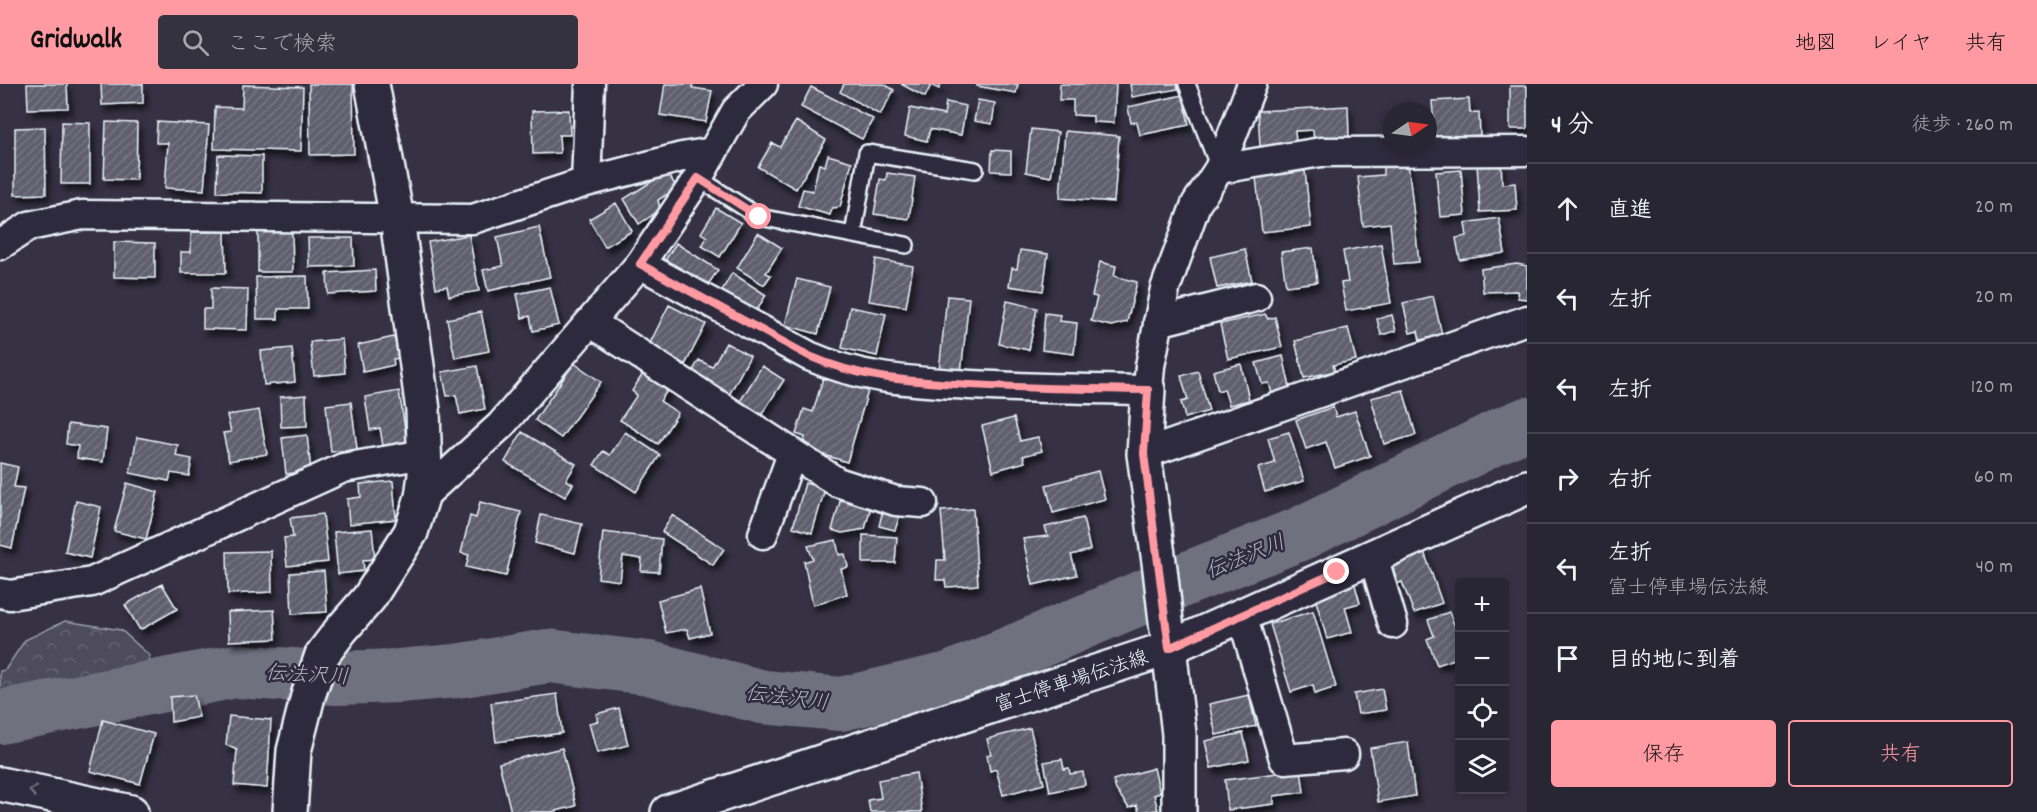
<!DOCTYPE html>
<html lang="ja">
<head>
<meta charset="utf-8">
<style>
	:root { --surface:#282633; --page:#34323f; --text:#f1f3f6; --muted:#a5a5ac; --line:#44434e; --accent:#ff9aa2 }
	body { margin:0; font-family:Dekko,"Klee One",sans-serif; background:var(--page); color:var(--text) }
	.controls { position:absolute; right:18px; bottom:18px; display:grid; overflow:hidden; border-radius:6px; box-shadow:0 3px 9px #0003 }
	.controls button { width:54px; height:54px; display:grid; place-items:center; padding:0; border:0; border-bottom:2px solid var(--line); background:var(--surface); color:var(--text); font:30px sans-serif }
	.compass { position:absolute; left:1383px; top:18px; width:54px; height:54px; border-radius:50%; background:var(--surface); box-shadow:0 3px 9px #0003; rotate:77deg }
	.stop { position:absolute; width:18px; height:18px; margin:-14px; border:4px solid #ff9aa2; border-radius:50%; background:#fff }
	.stop.end { background:#ff9aa2; border-color:#fff; box-shadow:0 2px 6px #0008 }
	.list { margin:0; padding:0; list-style:none }
	h2 { display:flex; justify-content:space-between; align-items:center; height:78px; margin:0; padding:0 24px; font-size:26px }
	h2 small { font-size:20px; font-weight:400; color:var(--muted) }
	.list li { display:grid; grid-template-columns:39px 1fr auto; gap:18px; align-items:center; box-sizing:border-box; height:90px; padding:0 24px; border-top:2px solid var(--line) }
	.list b { display:block; font-size:22px; white-space:nowrap }
	.list p { margin:0; font-size:20px; white-space:nowrap; color:var(--muted) }
	.list em { font-size:20px; font-style:normal; color:var(--muted) }
	.actions { display:flex; gap:12px; padding:18px 24px }
	.actions a { flex:1; padding:14px 0; border:2px solid var(--accent); border-radius:6px; text-align:center; font-size:21px; color:var(--accent) }
	.actions .main { background:var(--accent); color:#111 }
	.icon { flex:none; width:33px; height:33px; fill:none; stroke:currentColor; stroke-width:2; stroke-linecap:round; stroke-linejoin:round }
	.map { position:relative; flex:none; width:1527px; height:728px; overflow:hidden }
	header { display:flex; align-items:center; gap:36px; box-sizing:border-box; height:84px; padding:0 30px; background:var(--accent); color:#111 }
	header strong { font-size:28px }
	nav { display:flex; gap:33px; margin-inline-start:auto; font-size:21px }
	.search { width:420px; height:54px; background:var(--page); display:flex; align-items:center; gap:15px; box-sizing:border-box; padding:0 21px; border-radius:6px; color:var(--muted); font-size:22px }
	main { display:flex }
	aside { flex:1; background:var(--surface) }
	.map>svg:first-child { display:block }
	.forest { fill:url(#forest-crowns); stroke:#9a9eaa; stroke-width:1.5 }
	.lines { fill:none; stroke-linecap:round; stroke-linejoin:round }
	.river { stroke:#70717f; stroke-width:54 }
	.building { fill:url(#building-hatch); stroke:#e8f1f8; stroke-width:1.5; filter:url(#shadow) }
	.lane-casing { stroke:#e8f1f8; stroke-width:20 }
	.street-casing { stroke:#e8f1f8; stroke-width:33 }
	.secondary-casing { stroke:#e8f1f8; stroke-width:38 }
	.lane { stroke:#2f2a3d; stroke-width:15 }
	.street { stroke:#2f2a3d; stroke-width:28 }
	.secondary { stroke:#2f2a3d; stroke-width:33 }
	.oneway { stroke:#70707e }
	.route { stroke:#ff9aa2; stroke-width:8 }
	.labels { text-anchor:middle; stroke-width:5; stroke-linejoin:round; paint-order:stroke }
	.street-label { font-size:20px; fill:#e8f1f8; stroke:#2f2a3d }
	.water-label { font-size:21px; font-style:italic; fill:#b2b7c2; stroke:#2f2a3d }
</style>
</head>
<body>
<header>
<strong>Gridwalk</strong>
<div class="search"><svg class="icon" aria-label="search" viewBox="0 0 24 24"><circle cx="10" cy="10" r="6"/><path d="M15 15l6 6"/></svg>ここで検索</div>
<nav><a>地図</a><a>レイヤ</a><a>共有</a></nav>
</header>
<main>
<div class="map">
<svg width="1527" height="728" viewBox="0 0 1527 728">
	<defs>
		<pattern id="forest-crowns" width="20" height="18" patternUnits="userSpaceOnUse" patternTransform="scale(1.5)"><rect width="20" height="18" fill="#4d4b5c"/><path d="M2 6a3 3 0 1 1 6 0M12 15a3 3 0 1 1 6 0" fill="none" stroke="#676574"/></pattern>
		<pattern id="building-hatch" width="6" height="6" patternUnits="userSpaceOnUse" patternTransform="scale(1.5)"><rect width="6" height="6" fill="#605e6e"/><path d="M-1 1l2-2M0 6l6-6M5 7l2-2" fill="none" stroke="#777683"/></pattern>
		<filter id="shadow"><feDropShadow dx="3.5" dy="6" stdDeviation="3" flood-color="#0009"/></filter>
	</defs>
	<rect width="100%" height="100%" fill="#363244"/>
	<filter id="ink" filterUnits="userSpaceOnUse"><feTurbulence type="fractalNoise" baseFrequency=".0167" numOctaves="2"/><feDisplacementMap in="SourceGraphic" scale="12" xChannelSelector="R" yChannelSelector="G"/><feConvolveMatrix kernelMatrix="1 2 1 2 8 2 1 2 1" color-interpolation-filters="sRGB"/></filter>
	<g filter="url(#ink)">
		<path class="forest" d="M65 537 121 546 150 572 131 616 5 658 0 657V587L5 586 25 556Z"/>
		<g class="lines">
			<path class="river" d="M0 633 236 587 336 594 399 592 456 587 548 572 649 584 763 613 841 620 949 595 1183 496 1302 449 1505 349 1527 340"/>
		</g>
		<path class="building" d="M27 0H67L68 24 28 25Z
			M101 0H143V19L102 21Z
			M309 0H353L354 70 310 71Z
			M665 0H693L692 4 712 7 706 38 660 31Z
			M844 0H884L894 6 880 31 840 8Z
			M901 0H941L939 5 931 1 925 13Z
			M977 0H1018L1016 9 977 2Z
			M1060 0H1116L1114 39 1093 38V32L1073 31V16H1059Z
			M1130 0H1177L1178 5 1132 13Z
			M243 1 303 3 301 67 214 65 215 23 242 24Z
			M1510 2H1527V45H1510Z
			M811 3 873 35 862 55 801 23Z
			M1183 11 1189 41 1140 51 1137 38 1131 39 1128 23Z
			M1469 15 1470 29 1479 28 1480 51 1435 54 1432 17Z
			M978 16 995 19 992 40 974 37Z
			M946 18 966 22 961 51 930 45 927 57 905 52 910 24 944 31Z
			M1348 22 1349 55 1314 57 1313 46 1295 47 1296 60 1260 62 1258 27Z
			M569 26 570 51H559L560 69 533 70 532 27Z
			M796 37 826 56 796 105 758 83 772 59 780 63Z
			M62 38 90 39V100H61Z
			M106 38 137 39 136 96 104 95Z
			M157 38 209 41 204 106 165 104 168 59H156Z
			M45 43 46 110 15 111V44Z
			M1031 45 1058 48 1051 93 1026 88Z
			M1065 47 1119 52 1114 118 1060 114Z
			M992 66 1011 67V88L991 87Z
			M218 71 262 72V109L217 108Z
			M828 71 852 78 840 123 832 124 830 131 798 122 803 105 813 107 819 80 825 82Z
			M1501 77 1502 100 1515 99 1517 126 1480 128 1477 79Z
			M1408 78 1419 178 1394 180 1390 139 1363 142 1358 93 1383 91V81Z
			M1461 86 1465 131 1440 133 1436 88Z
			M1305 87 1311 143 1262 148 1256 93Z
			M667 88 677 104 658 116 660 126 639 140 624 115Z
			M887 89 915 93 909 135 874 130 880 95 886 96Z
			M616 119 632 147 605 163 589 135Z
			M716 124 741 139 720 173 702 162 707 153 701 149Z
			M1499 134 1505 169 1460 176 1456 154 1467 152 1465 139Z
			M539 143 550 193 488 207 483 186 503 182 497 153Z
			M191 148H225L226 189H181V168H191Z
			M258 148H292L293 188H258Z
			M758 149 782 164 766 189 771 191 764 201 737 184Z
			M469 151 479 207 449 212 447 202 436 204 428 158Z
			M308 154H353L354 182 309 183Z
			M114 158 155 159V194L114 193Z
			M676 159 718 186 705 205 664 178Z
			M1381 160 1391 219 1346 227 1341 199 1348 198 1343 167Z
			M1313 164 1317 198 1286 202 1281 168Z
			M1245 165 1252 197 1217 204 1210 173Z
			M1020 166 1048 170 1043 207 1009 202 1012 184 1017 185Z
			M876 175 913 182 906 223 869 217Z
			M1100 178 1116 182 1114 192 1137 198 1127 238 1111 242 1091 237 1097 213 1092 212Z
			M1517 180 1527 182V215L1518 214 1517 207 1483 208 1481 185Z
			M375 186 376 207 328 210 327 189Z
			M732 189 766 211 754 231 720 210Z
			M307 192 308 225H278V235H257L256 193Z
			M797 195 830 203 818 250 785 241Z
			M550 203 559 241 533 247 530 232 522 234 517 210Z
			M211 204 248 205 247 246 203 245V225H211Z
			M947 212 969 214 961 289 939 287Z
			M1433 212 1442 251 1420 256 1418 247 1410 249 1403 219Z
			M1007 217 1037 224 1029 266 999 260Z
			M669 221 706 240 684 283 647 265Z
			M850 223 886 230 877 272 842 264Z
			M481 228 489 267 455 274 447 235Z
			M1045 229 1060 231 1059 237 1077 239 1074 270 1042 266Z
			M1265 230 1268 235 1275 233 1282 263 1228 275 1220 240Z
			M1392 231 1396 247 1381 251 1377 235Z
			M1348 244 1356 276 1333 281 1335 287 1304 294 1295 257Z
			M394 253 399 274 393 275 394 281 363 288 358 261Z
			M342 255 345 289 314 292 310 258Z
			M726 259 750 272 728 313 690 292 699 276 712 283Z
			M292 264 295 298 264 301 261 267Z
			M1283 272 1290 303 1272 309 1269 299 1262 300 1256 279Z
			M574 279 601 298 561 354 535 336Z
			M1241 280 1249 316 1229 321 1224 305 1218 307 1213 287Z
			M477 282 485 325 460 330 456 311 447 312 442 288Z
			M762 282 784 296 760 333 739 319Z
			M1198 287 1209 327 1185 334 1181 318 1188 316 1181 292Z
			M644 288 669 304 660 317 678 329 658 360 620 336 637 311 632 307Z
			M823 294 868 307 847 378 802 364 805 353 796 350 804 325 813 328Z
			M1403 306 1416 351 1384 360 1371 314Z
			M399 307 408 364 384 368 380 344 370 346 365 313Z
			M306 311 307 342 281 343 280 313Z
			M351 318 357 365 331 368 326 321Z
			M1333 323 1336 333 1355 327 1370 372 1335 384 1326 358 1306 365 1296 336Z
			M259 326 267 370 229 377 223 349 231 348 227 331Z
			M1014 334 1020 357 1038 353 1042 367 1023 372 1025 378 993 387 982 342Z
			M68 340 107 345 103 378 77 374 78 362 66 360Z
			M522 348 576 380 566 396 573 400 565 413 505 378Z
			M625 348 660 371 636 408 594 381 603 367 610 371Z
			M1289 348 1304 397 1265 408 1258 384 1275 379 1268 354Z
			M307 351 311 387 286 390 282 354Z
			M137 353 178 361 176 372 192 375 189 392 171 389 169 397 130 389Z
			M0 379 18 383 14 403 24 404 12 464 0 461Z
			M1098 387 1105 415 1053 429 1046 401Z
			M393 397 396 435 349 440 347 415 361 413 360 400Z
			M127 399 158 408 146 455 114 447Z
			M805 399 825 405 812 449 793 443Z
			M841 414 871 422 865 445 842 449 832 446Z
			M76 417 101 423 90 474 65 468Z
			M480 418 521 428 506 492 466 483 469 471 461 469 470 432 476 434Z
			M973 425 978 501 946 503 945 496H936L937 476H945L941 427Z
			M883 426 900 431 895 446 879 442Z
			M323 430 328 478 287 482 284 454 293 453 290 434Z
			M541 431 582 440 575 469 535 459Z
			M672 431 724 465 713 481 662 448Z
			M1083 434 1090 466 1071 471 1077 491 1033 501 1023 455 1048 452 1045 443Z
			M372 445 375 475 363 476 364 487 338 490 334 448Z
			M603 448 662 455 659 488 641 487 642 475 623 472 620 497 598 494Z
			M863 451 897 453 895 479H863Z
			M836 456 839 471 845 470 848 483 841 485 847 510 813 521 804 478 813 475 808 462Z
			M1422 462 1442 519 1414 529 1402 498 1392 501 1383 477Z
			M271 467 272 508 228 510 227 468Z
			M324 487 327 528 292 530 290 489Z
			M1353 494 1360 519 1345 523 1352 548 1327 555 1313 506Z
			M162 500 177 525 140 546 125 521Z
			M700 505 710 549 690 554 687 545 666 549 658 516Z
			M274 526 276 555 229 557 228 528Z
			M1313 527 1336 603 1315 610 1313 601 1291 608 1270 540Z
			M1449 528 1460 555V573L1437 581 1427 555 1434 552 1428 536Z
			M1382 605 1386 626 1358 630 1354 610Z
			M557 610 562 649 496 658 491 619Z
			M194 611 199 633 171 638 170 613Z
			M1249 611 1256 642 1216 651 1209 620Z
			M619 624 628 661 597 669 589 639 598 637 596 630Z
			M229 632 271 636 267 704 234 701 237 666 226 661Z
			M103 636 154 650 140 700 90 687Z
			M1030 644 1044 700 1003 711 996 685 990 687 987 671 991 670 987 655Z
			M1243 649 1249 676 1211 684 1205 657Z
			M1408 658 1415 712 1378 718 1370 664Z
			M562 664 576 722 552 728H511L499 679Z
			M1062 675 1064 685 1069 684 1070 690 1083 688 1085 701 1050 708 1044 678Z
			M1154 684 1160 709 1154 711 1158 726 1139 728 1137 721 1129 724 1116 706 1113 696Z
			M1301 686 1304 708 1274 712V720L1228 726 1225 696Z
			M916 689 922 728H870L868 716 881 714 878 696Z"/>
		<g class="lines">
			<g class="lane-casing">
				<path id="lane" d="M1187 0 1219 84
					M698 94 759 133 906 161
					M853 151 867 69 975 86"/>
			</g>
			<g class="street-casing">
				<path id="street" d="M1219 85 1321 68 1527 67
					M586 98 590 0
					M0 161 29 142 82 131 473 135 586 98 682 73 713 68
					M640 180 809 272C864 296 911 297 970 301 1029 304 1088 305 1148 306L1150 282 1165 205 1196 120 1219 85 1252 0
					M590 238 837 398 896 417 923 419
					M1158 238 1256 213
					M1144 370 1527 236
					M422 413 501 341 640 180 698 94 736 27 763 0
					M763 450 792 370
					M1373 472 1393 540
					M0 509 10 511 92 498 343 384 425 370
					M1242 531 1284 675 1344 670"/>
			</g>
			<g class="secondary-casing">
				<path id="secondary" d="M1148 306 1144 370 1160 485 1179 650V728
					M0 700 131 728
					M290 728 294 667 308 612 322 571 341 546 369 514 411 448 422 413 425 391 423 326 397 135 372 0
					M668 728 1169 564 1527 403"/>
			</g>
			<use href="#lane" class="lane"/>
			<use href="#street" class="street"/>
			<use href="#secondary" class="secondary"/>
		</g>
		<defs><path id="oneway-chevron" d="M-2-3.5L2.5 0L-2 3.5" fill="none" stroke-width="1.6" stroke-linecap="round" stroke-linejoin="round" transform="scale(1.5)"/></defs>
		<use class="oneway" href="#oneway-chevron" transform="translate(33 707) rotate(-168)"/>
	</g>
	<g class="lines" filter="url(#ink)">
		<path class="route" d="M759 133 698 94 640 180 809 272C864 296 911 297 970 301 1029 304 1088 305 1148 306L1144 370 1169 564 1337 488"/>
	</g>
	<g class="labels">
		<g class="street-label">
			<text transform="translate(1071 596) rotate(-18)" y="7">富士停車場伝法線</text>
		</g>
		<g class="water-label">
			<text transform="translate(1245 472) rotate(-22)" y="7">伝法沢川</text>
			<text transform="translate(307 590) rotate(3)" y="7">伝法沢川</text>
			<text transform="translate(787 613) rotate(7)" y="7">伝法沢川</text>
		</g>
	</g>
</svg>
<div class="controls">
<button>+</button>
<button>−</button>
<button><svg class="icon" aria-label="locate" viewBox="0 0 24 24"><circle cx="12" cy="12" r="6"/><path d="M12 2v4M12 18v4M2 12h4M18 12h4"/></svg></button>
<button><svg class="icon" aria-label="layers" viewBox="0 0 24 24"><path d="M12 4l9 5-9 5-9-5zM3 14l9 5 9-5"/></svg></button>
</div>
<svg class="compass" viewBox="-18 -18 36 36"><path d="M0-13l5 13h-10z" fill="#e53935"/><path d="M0 13l5-13h-10z" fill="#a5a5ac"/></svg>
<div class="stop" style="left:759px;top:133px"></div>
<div class="stop end" style="left:1337px;top:488px"></div>
</div>
<aside>
<h2>4 分<small>徒歩 · 260 m</small></h2>
<ul class="list">
<li><svg class="icon" aria-label="ahead" viewBox="0 0 24 24"><path d="M12 20V5M6 11l6-6 6 6"/></svg><div><b>直進</b></div><em>20 m</em></li>
<li><svg class="icon" aria-label="left" viewBox="0 0 24 24"><path d="M17 20v-9H6M10 6l-5 5 5 5"/></svg><div><b>左折</b></div><em>20 m</em></li>
<li><svg class="icon" aria-label="left" viewBox="0 0 24 24"><path d="M17 20v-9H6M10 6l-5 5 5 5"/></svg><div><b>左折</b></div><em>120 m</em></li>
<li><svg class="icon" aria-label="right" viewBox="0 0 24 24"><path d="M7 20v-9h11M14 6l5 5-5 5"/></svg><div><b>右折</b></div><em>60 m</em></li>
<li><svg class="icon" aria-label="left" viewBox="0 0 24 24"><path d="M17 20v-9H6M10 6l-5 5 5 5"/></svg><div><b>左折</b><p>富士停車場伝法線</p></div><em>40 m</em></li>
<li><svg class="icon" aria-label="arrive" viewBox="0 0 24 24"><path d="M6 21V4h12l-3 4 3 4H6"/></svg><div><b>目的地に到着</b></div></li>
</ul>
<div class="actions"><a class="main">保存</a><a>共有</a></div>
</aside>
</main>
</body>
</html>
